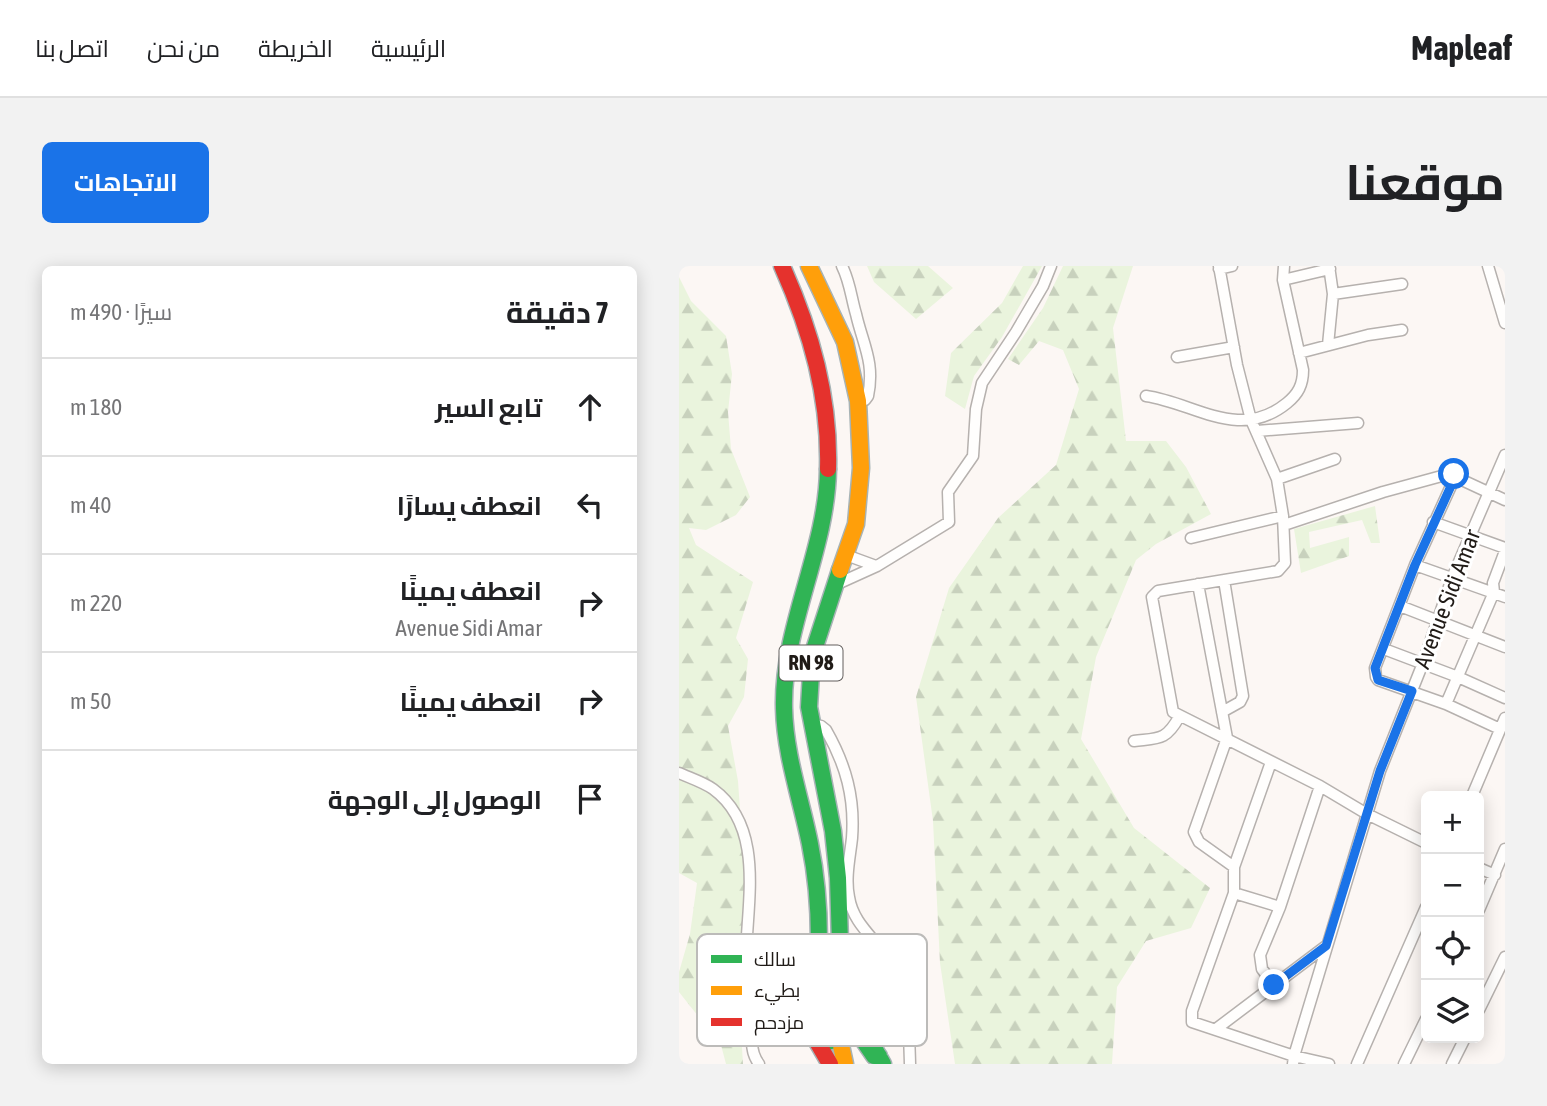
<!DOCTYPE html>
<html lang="ar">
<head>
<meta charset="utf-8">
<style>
	:root { --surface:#fff; --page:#f2f2f2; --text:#202124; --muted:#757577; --line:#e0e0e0; --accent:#1a73e8 }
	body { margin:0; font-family:"Asap Condensed",Cairo,sans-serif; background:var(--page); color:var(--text); direction:rtl }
	.controls { position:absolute; right:21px; bottom:21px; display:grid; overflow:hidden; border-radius:10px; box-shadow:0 4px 18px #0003 }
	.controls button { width:63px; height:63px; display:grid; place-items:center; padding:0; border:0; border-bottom:2px solid var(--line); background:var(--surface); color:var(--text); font:35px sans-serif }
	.stop { position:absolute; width:21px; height:21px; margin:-16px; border:5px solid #1a73e8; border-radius:50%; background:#fff }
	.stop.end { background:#1a73e8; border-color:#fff; box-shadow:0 2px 7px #0008 }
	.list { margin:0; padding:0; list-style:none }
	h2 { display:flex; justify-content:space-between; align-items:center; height:91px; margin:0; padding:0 28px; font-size:30px }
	h2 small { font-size:23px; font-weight:400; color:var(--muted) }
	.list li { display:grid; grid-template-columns:46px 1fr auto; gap:21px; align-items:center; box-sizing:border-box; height:98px; padding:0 28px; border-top:2px solid var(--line) }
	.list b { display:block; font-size:26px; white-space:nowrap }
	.list p { margin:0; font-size:23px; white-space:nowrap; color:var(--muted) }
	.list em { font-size:23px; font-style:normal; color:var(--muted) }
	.icon { flex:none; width:38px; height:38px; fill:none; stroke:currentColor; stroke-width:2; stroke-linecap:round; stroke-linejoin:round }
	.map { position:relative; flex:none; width:826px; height:798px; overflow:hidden; direction:ltr; border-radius:10px }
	header { display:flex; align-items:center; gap:42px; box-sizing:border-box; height:98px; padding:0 35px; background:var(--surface); border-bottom:2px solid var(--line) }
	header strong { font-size:33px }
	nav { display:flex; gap:38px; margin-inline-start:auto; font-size:24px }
	.intro { display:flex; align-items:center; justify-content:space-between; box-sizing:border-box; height:168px; padding:0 42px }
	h1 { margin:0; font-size:49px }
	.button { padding:18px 32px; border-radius:10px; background:var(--accent); color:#fff; font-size:24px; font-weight:700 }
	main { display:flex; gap:42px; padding:0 42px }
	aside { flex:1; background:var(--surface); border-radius:10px; box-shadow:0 4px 18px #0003 }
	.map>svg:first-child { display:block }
	.forest { fill:url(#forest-firs) }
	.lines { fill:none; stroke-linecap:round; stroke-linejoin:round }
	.street-casing { stroke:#b6b1ae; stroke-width:13 }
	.fast-casing { stroke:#a7b3b5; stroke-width:19 }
	.slow-casing { stroke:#a7b3b5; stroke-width:19 }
	.jam-casing { stroke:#a7b3b5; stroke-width:19 }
	.street { stroke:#fffefd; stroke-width:10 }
	.fast { stroke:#30b455; stroke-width:16 }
	.slow { stroke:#ff9f0a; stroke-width:16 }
	.jam { stroke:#e5322d; stroke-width:16 }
	.route { stroke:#1a73e8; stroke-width:9 }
	.labels { text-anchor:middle; stroke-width:6; stroke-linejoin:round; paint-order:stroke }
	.shield { fill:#fff; stroke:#635f5d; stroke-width:2 }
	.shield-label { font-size:21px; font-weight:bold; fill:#201b17 }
	.street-label { font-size:23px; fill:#201b17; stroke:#fff }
	.key { fill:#fff; stroke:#bcbbb9; stroke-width:2 }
	.key-label { font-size:19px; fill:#201b17 }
</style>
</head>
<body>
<header>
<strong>Mapleaf</strong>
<nav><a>الرئيسية</a><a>الخريطة</a><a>من نحن</a><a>اتصل بنا</a></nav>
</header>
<div class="intro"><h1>موقعنا</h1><a class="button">الاتجاهات</a></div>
<main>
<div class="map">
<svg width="826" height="798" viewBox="0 0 826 798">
	<defs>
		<pattern id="forest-firs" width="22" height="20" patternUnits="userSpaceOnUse" patternTransform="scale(1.75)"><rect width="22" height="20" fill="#eaf4dd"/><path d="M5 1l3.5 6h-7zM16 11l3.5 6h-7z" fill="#c8d1bd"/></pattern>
	</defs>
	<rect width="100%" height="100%" fill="#fcf7f4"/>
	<path class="forest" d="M188 0H249L274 22 237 53 195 16Z
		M344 0H363L323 71 295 110 286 143 266 130 272 87 323 37Z
		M384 0H454L434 62 447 175H487L507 201 532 248 477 278 457 294 417 391 402 473 455 562 531 622 512 662 467 675 438 721 433 798H276L261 697 254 555 237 431 270 322 319 252 377 199 400 123 384 84 360 75 340 99 329 93 364 42Z
		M0 11 12 35 47 70 53 108 49 146 52 183 71 231 57 249 27 264 10 262 17 279 74 316 57 372 69 393 65 431 49 460 59 515 67 629 63 690 74 725 62 766 64 798H47L42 779 0 726V706L11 668 18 617 0 607Z
		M696 240 701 277H692L683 254 630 266 631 282 670 271V290L622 307 615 263Z"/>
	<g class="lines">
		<g class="street-casing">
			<path id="street" d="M163 0C171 16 172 31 177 48 184 79 196 96 189 130L186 134 179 135
				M540 0 558 99 572 154 598 213 604 250 606 297 599 305 479 325 473 331 494 446 641 520 688 548 747 577
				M809 0 826 57
				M540 3 553 0
				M604 14 651 3
				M654 28 723 18
				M649 79 654 28 650 0
				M620 87 689 69 723 64
				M498 91 555 81
				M467 130C516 137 560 176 608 137 619 128 624 119 624 104L604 14 605 0
				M578 165 679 157
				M777 209 736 299 696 402 697 411 699 414 767 438 821 463
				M598 213 656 193
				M754 256 826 282
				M605 259 704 226 770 208 826 234
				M512 272 604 250
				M167 289 197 300
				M736 299 826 331
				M519 318 548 472 515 566 520 576 555 601V627L513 745V756L615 790 650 798
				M156 319 198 300 270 256 269 226 294 190 297 143 303 117 337 66 364 20 372 0
				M721 340 826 381
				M705 383 779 411 826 432
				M767 438 815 326 814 317 826 285
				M543 446 561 436 564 430 545 314
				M133 458 142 460 147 464C167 499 176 532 173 572 171 591 166 612 170 631 174 658 196 672 210 694 230 726 230 761 231 798
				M455 475C479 472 487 475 500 451
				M0 507C11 512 24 516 34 523 86 561 68 636 67 690 69 704 79 714 80 727 83 753 63 774 80 798
				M793 530 826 452
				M555 601 592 496
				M800 602 816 609
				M555 627 601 641
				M800 644 826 583
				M595 719 583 703 581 689 601 641 641 520
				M800 744 826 691
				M537 763 647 680
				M614 798 615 790 701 505 744 397 773 312 826 189
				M678 798 747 641
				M725 798 747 753
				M773 798 786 772"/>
		</g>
		<g class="fast-casing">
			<path id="fast" d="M161 304 133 390 130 441 154 565 159 612 162 709 174 744 204 798
				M127 757a19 19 0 1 1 38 0a19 19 0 1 1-38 0Z
				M136 742C142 687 142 632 131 578 122 533 106 489 105 442 103 360 148 285 149 203
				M164 764 180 768 195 790H200"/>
		</g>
		<g class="slow-casing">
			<path id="slow" d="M130 0 166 76 179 135 182 202 177 258 161 304
				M151 695 155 741
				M160 770 166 798"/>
		</g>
		<g class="jam-casing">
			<path id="jam" d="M103 0C132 65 151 131 149 203
				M137 774 151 798"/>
		</g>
		<use href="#street" class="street"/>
		<use href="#fast" class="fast"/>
		<use href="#slow" class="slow"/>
		<use href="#jam" class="jam"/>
	</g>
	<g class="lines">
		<path class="route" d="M595 719 647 680 701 505 733 425 699 414 696 402 736 299 777 209 775 208"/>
	</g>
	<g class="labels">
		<rect class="shield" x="100.5" y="379.5" width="63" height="35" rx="5"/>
		<g class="shield-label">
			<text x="132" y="404">RN 98</text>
		</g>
		<g class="street-label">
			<text transform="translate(768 333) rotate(-69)" y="8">Avenue Sidi Amar</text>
		</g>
	</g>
	<rect x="18" y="668" width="230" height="112" rx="10" class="key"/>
	<rect x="32" y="689" width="31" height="8" fill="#30b455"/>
	<rect x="32" y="720" width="31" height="9" fill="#ff9f0a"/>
	<rect x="32" y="752" width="31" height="8" fill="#e5322d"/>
	<g class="key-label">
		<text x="75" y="700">سالك</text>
		<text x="75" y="731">بطيء</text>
		<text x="75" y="763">مزدحم</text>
	</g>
</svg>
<div class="controls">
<button>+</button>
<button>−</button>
<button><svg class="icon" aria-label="locate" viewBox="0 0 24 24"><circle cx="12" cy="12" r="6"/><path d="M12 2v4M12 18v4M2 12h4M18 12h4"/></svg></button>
<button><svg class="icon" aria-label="layers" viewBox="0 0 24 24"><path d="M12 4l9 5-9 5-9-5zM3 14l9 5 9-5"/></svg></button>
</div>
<div class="stop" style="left:775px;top:208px"></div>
<div class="stop end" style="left:595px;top:719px"></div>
</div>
<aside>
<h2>7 دقيقة<small>سيرًا · 490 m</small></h2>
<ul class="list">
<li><svg class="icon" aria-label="ahead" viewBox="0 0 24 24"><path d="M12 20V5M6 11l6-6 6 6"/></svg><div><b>تابع السير</b></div><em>180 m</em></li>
<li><svg class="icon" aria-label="left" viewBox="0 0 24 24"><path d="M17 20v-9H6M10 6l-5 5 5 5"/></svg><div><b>انعطف يسارًا</b></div><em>40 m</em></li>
<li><svg class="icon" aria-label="right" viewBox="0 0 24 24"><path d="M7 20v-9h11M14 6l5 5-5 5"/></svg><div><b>انعطف يمينًا</b><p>Avenue Sidi Amar</p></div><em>220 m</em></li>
<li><svg class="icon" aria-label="right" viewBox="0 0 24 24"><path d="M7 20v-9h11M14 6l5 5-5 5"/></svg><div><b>انعطف يمينًا</b></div><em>50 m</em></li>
<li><svg class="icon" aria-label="arrive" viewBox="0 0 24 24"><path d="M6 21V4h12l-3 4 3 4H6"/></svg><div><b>الوصول إلى الوجهة</b></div></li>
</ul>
</aside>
</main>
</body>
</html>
